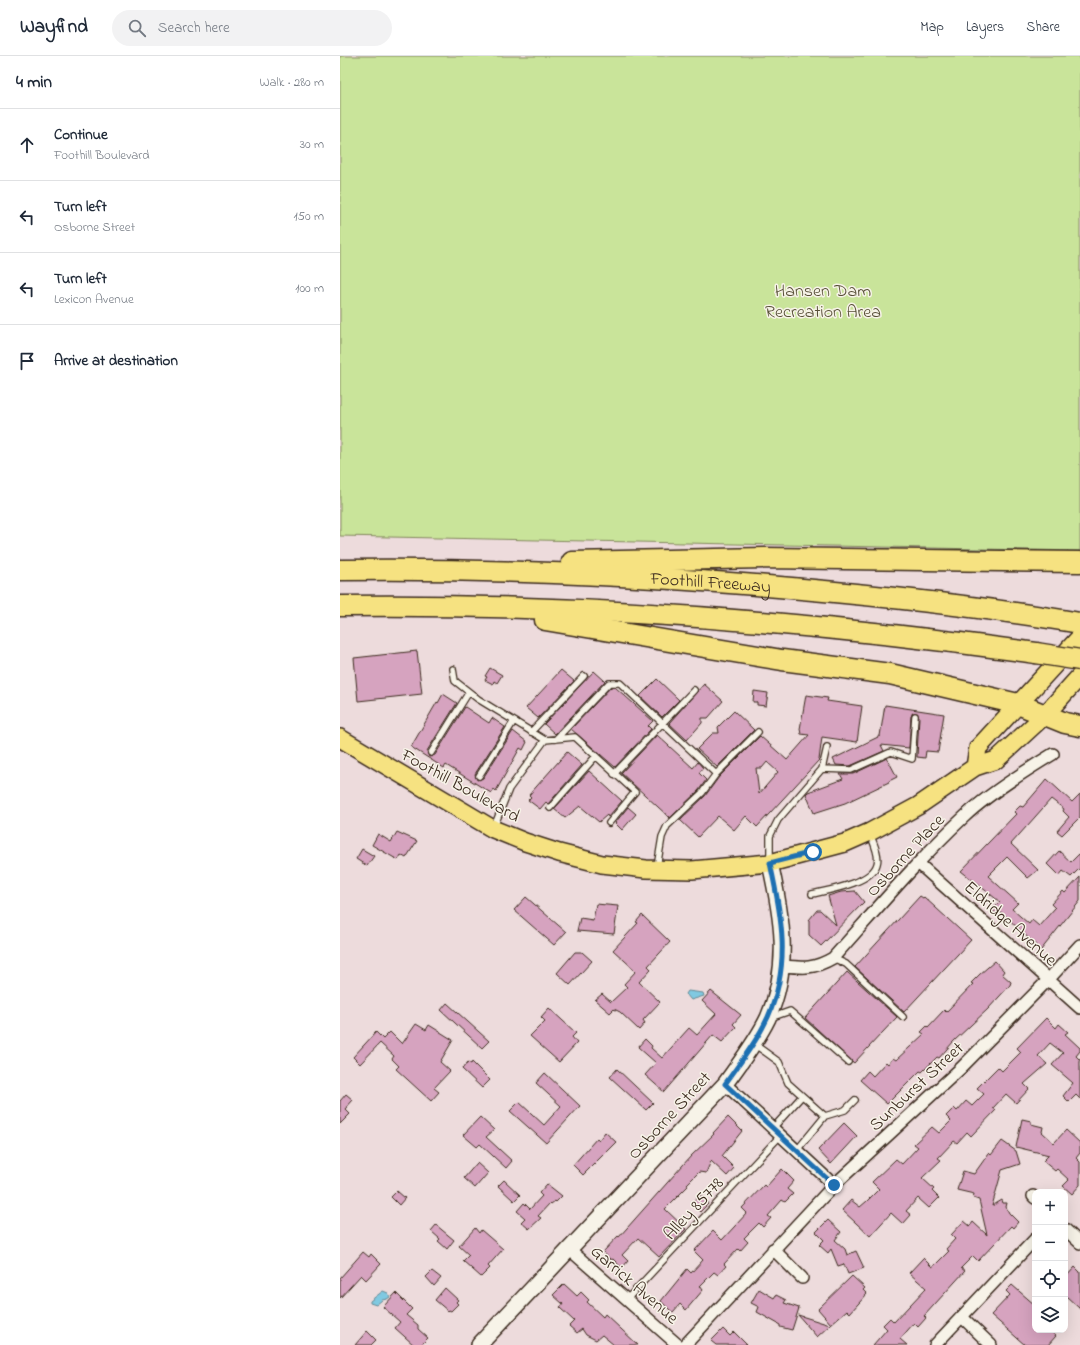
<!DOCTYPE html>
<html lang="en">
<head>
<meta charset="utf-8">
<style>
	:root { --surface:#fff; --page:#f2f2f3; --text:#1f2937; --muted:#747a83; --line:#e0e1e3 }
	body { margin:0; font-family:"Indie Flower",sans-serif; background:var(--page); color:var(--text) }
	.controls { position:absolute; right:12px; bottom:12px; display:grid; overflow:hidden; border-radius:8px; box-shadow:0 4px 16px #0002 }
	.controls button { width:36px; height:36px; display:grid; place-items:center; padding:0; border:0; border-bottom:1px solid var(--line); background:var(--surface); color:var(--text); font:20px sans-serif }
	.stop { position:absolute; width:12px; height:12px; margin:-9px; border:3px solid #1f6fb2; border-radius:50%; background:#fff }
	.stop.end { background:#1f6fb2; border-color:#fff; box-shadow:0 1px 4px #0008 }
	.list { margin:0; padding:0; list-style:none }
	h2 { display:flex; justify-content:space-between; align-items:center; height:52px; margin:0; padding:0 16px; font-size:17px }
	h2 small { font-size:13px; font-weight:400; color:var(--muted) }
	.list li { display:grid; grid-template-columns:26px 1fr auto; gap:12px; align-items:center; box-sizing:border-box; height:72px; padding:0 16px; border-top:1px solid var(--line) }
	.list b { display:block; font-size:15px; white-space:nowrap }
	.list p { margin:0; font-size:13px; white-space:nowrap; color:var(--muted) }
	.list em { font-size:13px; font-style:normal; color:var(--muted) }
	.icon { flex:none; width:22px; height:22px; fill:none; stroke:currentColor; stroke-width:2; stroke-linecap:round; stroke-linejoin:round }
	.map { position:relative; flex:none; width:740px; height:1289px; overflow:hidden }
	header { display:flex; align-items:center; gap:24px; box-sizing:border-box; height:56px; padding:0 20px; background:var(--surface); border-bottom:1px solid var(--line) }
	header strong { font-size:19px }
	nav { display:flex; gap:22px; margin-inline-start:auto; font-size:14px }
	.search { width:280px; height:36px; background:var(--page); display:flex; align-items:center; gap:10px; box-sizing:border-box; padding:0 14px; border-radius:22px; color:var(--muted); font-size:15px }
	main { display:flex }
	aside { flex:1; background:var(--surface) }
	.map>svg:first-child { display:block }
	.green { fill:#c9e49a; stroke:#82875c }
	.water { fill:#80c9e1; stroke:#648993 }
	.building { fill:#d6a3bf; stroke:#3b2a1e; fill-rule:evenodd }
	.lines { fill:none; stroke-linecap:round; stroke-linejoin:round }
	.service-casing { stroke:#3b2a1e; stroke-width:8 }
	.minor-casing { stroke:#3b2a1e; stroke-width:14 }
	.secondary-casing { stroke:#3b2a1e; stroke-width:18 }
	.primary-casing { stroke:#3b2a1e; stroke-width:20 }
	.motorway-casing { stroke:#3b2a1e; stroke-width:23 }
	.service { stroke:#f7f3e8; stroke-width:5.5 }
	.minor { stroke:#f7f3e8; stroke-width:11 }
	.secondary { stroke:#f7f3e8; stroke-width:15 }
	.primary { stroke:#f6e281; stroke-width:17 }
	.motorway { stroke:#f6e281; stroke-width:20 }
	.motorway-bridge-casing { stroke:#3b2a1e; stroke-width:23; stroke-linecap:butt }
	.motorway-bridge { stroke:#f6e281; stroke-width:20 }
	.route { stroke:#1f6fb2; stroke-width:5 }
	.labels { text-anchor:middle; stroke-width:3; stroke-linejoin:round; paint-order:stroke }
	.park-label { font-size:18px; fill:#574f37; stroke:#f7f3e8 }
	.street-label { font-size:18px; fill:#3b2a1e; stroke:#f7f3e8 }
</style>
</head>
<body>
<header>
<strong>Wayfind</strong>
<div class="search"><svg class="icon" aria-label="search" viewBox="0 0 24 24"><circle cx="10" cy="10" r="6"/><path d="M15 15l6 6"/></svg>Search here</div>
<nav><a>Map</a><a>Layers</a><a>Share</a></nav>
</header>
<main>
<aside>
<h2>4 min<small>Walk · 280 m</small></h2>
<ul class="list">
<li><svg class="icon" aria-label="ahead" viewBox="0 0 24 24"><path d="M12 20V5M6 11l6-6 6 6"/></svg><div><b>Continue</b><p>Foothill Boulevard</p></div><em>30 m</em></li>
<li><svg class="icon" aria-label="left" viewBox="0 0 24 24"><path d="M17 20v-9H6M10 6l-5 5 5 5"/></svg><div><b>Turn left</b><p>Osborne Street</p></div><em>150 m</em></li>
<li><svg class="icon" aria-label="left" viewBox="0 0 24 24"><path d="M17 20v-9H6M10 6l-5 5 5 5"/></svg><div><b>Turn left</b><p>Lexicon Avenue</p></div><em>100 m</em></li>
<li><svg class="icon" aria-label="arrive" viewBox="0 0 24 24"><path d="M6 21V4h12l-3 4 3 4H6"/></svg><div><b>Arrive at destination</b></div></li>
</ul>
</aside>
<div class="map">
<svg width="740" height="1289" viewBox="0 0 740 1289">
	<rect width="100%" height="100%" fill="#eddbdc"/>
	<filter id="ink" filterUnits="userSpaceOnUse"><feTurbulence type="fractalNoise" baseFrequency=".025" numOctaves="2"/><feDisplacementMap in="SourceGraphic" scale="8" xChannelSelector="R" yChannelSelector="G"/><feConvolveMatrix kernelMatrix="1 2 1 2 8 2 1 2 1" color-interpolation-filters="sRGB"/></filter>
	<g filter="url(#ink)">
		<path class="green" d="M0 0H740V495L0 480Z"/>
		<path class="water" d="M348 935 363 937 364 940 351 944 346 938Z
			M43 1235 48 1237 50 1241 47 1243 42 1244 36 1249 30 1247V1245Z"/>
		<path class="building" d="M77 595 82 638 18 645 14 602Z
			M150 612 162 619 157 627 154 625 153 628 145 624 147 621 145 620Z
			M221 614 234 625 198 662 186 652Z
			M254 615 265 625 215 678 204 668Z
			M317 623 339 644 322 661 300 640Z
			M364 628 383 645 368 662H362V667L347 684 329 667Z
			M271 631H275L313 665 308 670 311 673 275 711 231 673Z
			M414 635 428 637 426 650 417 649V646H413Z
			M103 638 117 647 87 695 89 701 95 699 125 651 149 667 152 662 165 671 135 718 137 724 143 722 173 675 187 686 183 694 180 692 156 735 154 733 151 737 106 709 104 712 71 691 97 646 98 647Z
			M466 639 488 642 487 645 522 650 517 686 482 681 479 704 417 771 406 760 394 774 378 760 358 781 340 764 365 740 379 721 420 680 447 704 469 679 461 678 460 673ZM427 706 438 716 419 738 416 712H422Z
			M545 649 604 658 598 696 586 695 585 702 577 701 579 660 575 656 571 660 569 692 541 689 544 695 510 710 496 709 493 703 540 680Z
			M394 655 414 674 377 711 357 693 373 677H379L378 671Z
			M317 679 353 712 358 706 363 712 359 717 366 724 359 734 330 762 281 717Z
			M227 696 242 709 208 748 206 746 200 753 188 744 191 741 189 739Z
			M547 702 557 721 549 725V726L505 747 474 757 466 738 468 736 503 723 500 718H513Z
			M249 715 282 745 268 761 267 759 259 766 240 750 225 762 214 753Z
			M707 723 732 746 740 738V761L722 779 717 775 729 761 723 755 724 753 711 743 671 788 698 814 688 822 667 801 648 820 678 847 672 853 689 868 692 864 699 870 715 852 711 848 723 835 725 837 740 821V845L701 894 661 856 658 859 652 854 660 846 621 815 676 758 674 756 680 750 683 751Z
			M288 751 296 758 282 774 275 767Z
			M57 776 77 785 66 802 61 799 58 804 32 789 38 778 51 786Z
			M22 793 34 800 27 810 16 803Z
			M719 795 731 806 740 797V812L731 821 723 815 719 820 707 808Z
			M515 835 524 846 481 890 469 879V864L477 854H480L496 869 488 840 501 836Z
			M580 840 583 842 584 841 631 884 564 956 515 911Z
			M186 841 226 876 214 889 174 854Z
			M256 848 278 850 274 878 237 875 240 862 253 864Z
			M302 859 330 886 308 910 311 913 299 926 320 946 303 964 305 967 299 974 280 956 274 953 270 957 255 944 262 938 271 946 287 931 284 928 296 915 273 894 298 867 296 866Z
			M235 896H242L252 905 230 929 217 917Z
			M655 905 664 915 662 918 671 926 670 929 648 953 614 985 599 1002 597 1001 582 1016 580 1015 547 1048 520 1024 528 1015 533 1020 546 1006 548 1008 553 1002 556 1004 584 978 581 976 587 970 588 971 604 954 606 956 633 928 631 927 640 918Z
			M507 916 557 961 514 1007 465 962Z
			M371 935 401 959 393 968 396 971 382 986 373 979 324 1036 305 1019 316 1007 298 991 305 983 312 990 311 992 322 1002 349 972 357 979 376 958 362 945Z
			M107 947 149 985 142 992 101 954Z
			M209 952 236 977 232 981 237 987 219 1006 190 980 205 965 201 961Z
			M706 962 716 972 719 968 728 976 725 978 740 992V995L736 1000 740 1004V1043L736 1039 729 1046 723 1040 733 1027 712 1009 723 997 710 987 698 1000 707 1008 684 1028 689 1033 676 1047 666 1038 653 1052 656 1054 631 1080 627 1076 617 1087 614 1085 598 1102 601 1104 582 1122 594 1133 592 1135 599 1142 589 1152 578 1142 566 1155 571 1159 563 1168 551 1157 530 1180 502 1154 511 1144 520 1151 527 1145 539 1133 532 1126 556 1103 562 1108 578 1091 574 1088 592 1071 599 1077 611 1065 606 1060 614 1052 617 1055 626 1045 632 1050 644 1038 637 1032 658 1011 662 1015 681 996 677 992Z
			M76 968 86 974 89 969 113 984 100 1006 110 1015 94 1032 99 1036 91 1045 56 1013 59 1010 52 1003 54 1000 40 987 20 1008 13 1001 36 976 43 983 50 976 62 988Z
			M128 1006 131 1008 132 1006 150 1024 142 1032 122 1013Z
			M277 1013 313 1047 306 1054 270 1021Z
			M205 1017 240 1050 206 1087 170 1055 179 1046 204 1069 221 1050 196 1027Z
			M6 1038 13 1044 5 1053 10 1058 0 1068V1045Z
			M140 1061 154 1074 146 1081 172 1105 166 1112 140 1088 137 1091 123 1079Z
			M388 1061 402 1075 382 1100 394 1112 387 1120 371 1105 366 1117 359 1116 347 1128 348 1130 325 1153 346 1173 319 1201 298 1182 282 1199 288 1205 282 1212 273 1203 271 1204 263 1196 278 1180 279 1181 351 1100 374 1078 373 1077Z
			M682 1063 691 1065V1068L703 1071 702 1076 714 1087 726 1074 740 1087V1097L736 1102 740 1106V1129L732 1138 723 1130 729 1124 717 1113 715 1115 703 1105 709 1099 676 1091Z
			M504 1067 517 1080 491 1108 478 1094Z
			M265 1076 276 1086 243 1119 233 1109 257 1082 259 1084Z
			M662 1085 676 1095 680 1108 662 1114 652 1150 662 1144 663 1147H667L666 1151 669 1157 678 1166 673 1172 671 1170 638 1205 633 1200 621 1212 625 1215 584 1260 586 1262 578 1271 574 1267 560 1283 567 1289H533L547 1273 543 1269 550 1262 554 1266 586 1232 569 1217 583 1202 592 1211 596 1208 609 1195 606 1193 615 1183 611 1179 624 1165 630 1170 633 1166 647 1179 639 1144 633 1142 634 1138 617 1134 623 1115 634 1118 649 1097 651 1099Z
			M137 1107 148 1117 135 1132 124 1122Z
			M442 1113 454 1125 447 1133 453 1138 445 1146 442 1144 428 1160 431 1162 423 1171 419 1167 404 1182 408 1186 400 1195 398 1193 384 1208 386 1210 378 1219 374 1216 360 1230 363 1234 346 1254 340 1248 333 1256 331 1255 321 1245 347 1213 351 1217 363 1204 354 1195 373 1175 382 1184 407 1157 402 1152 424 1129 426 1131Z
			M164 1124 180 1139 174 1145 158 1130Z
			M207 1128 222 1140 216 1146 215 1145 211 1148 210 1147 198 1160 201 1162 189 1173 181 1166 185 1162 177 1155 184 1147 190 1153 202 1140 199 1137Z
			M57 1135 65 1142 59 1149 51 1141Z
			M360 1139 369 1147 360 1156 352 1148Z
			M488 1164 501 1176 495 1184 505 1193 507 1199 516 1195 524 1212 508 1218 504 1208 498 1210 491 1193 488 1197 479 1189 484 1184 476 1176Z
			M96 1169 114 1184 107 1193 98 1185 100 1183 91 1175Z
			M135 1172 139 1177 141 1174 163 1193 148 1210 150 1212 141 1221 123 1205 129 1199 119 1190Z
			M23 1196 29 1201 31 1198 41 1208 26 1224 21 1219 0 1242V1222Z
			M735 1211 740 1216V1253L725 1239V1222Z
			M92 1215 101 1222 94 1230 86 1221Z
			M512 1220 525 1232 523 1234 527 1238 510 1257 507 1254 491 1268 478 1253Z
			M224 1228 237 1240 241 1236 249 1244 247 1246 263 1261 265 1258 298 1289H274L262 1279 256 1284 246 1279 242 1273 237 1277 229 1270 234 1265 220 1252 223 1248 213 1239Z
			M672 1229 695 1249V1274H709L716 1280 708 1289H685L651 1259 670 1239 666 1235Z
			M105 1232 118 1244 116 1246 118 1248 111 1255 109 1254 108 1255 95 1244Z
			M419 1233 434 1242 436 1239 446 1244 444 1247 459 1252 452 1274 440 1271V1269L417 1256 419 1251 411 1247Z
			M56 1237 72 1253 66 1259 78 1269V1273L88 1282 81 1289H74L55 1272 60 1266 43 1251Z
			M458 1259 490 1269 477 1281Z
			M383 1273 390 1280 394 1276 407 1289H376L371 1285Z
			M27 1275 36 1284 31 1289H15Z"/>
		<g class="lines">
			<g class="service-casing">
				<path id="service" d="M113 613 115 625 138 643 205 684 235 681 295 736 269 767
					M191 676 244 620
					M216 683 269 627H280L376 718 418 676
					M91 697 129 636
					M482 713 511 714 551 696 572 703 575 660
					M274 718 354 634
					M139 720 174 665
					M210 752 256 700
					M154 771 169 733 205 684
					M430 805V780L438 764 482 713 487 691
					M317 811 322 781 327 770 362 737 376 718
					M472 838C489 834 532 827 537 808 540 799 533 786 530 778
					M493 902 506 908 563 961
					M430 962 450 955 508 1006
					M414 988 439 1006 448 1027 485 1060 457 1094
					M485 1060 505 1054 515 1044
					M433 1072 462 1040
					M286 1244 441 1079"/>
			</g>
			<g class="minor-casing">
				<path id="minor" d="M578 807 740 952
					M443 910C464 912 474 913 493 902 536 854 577 805 624 761 648 738 685 715 713 698
					M385 1028 494 1129
					M693 1140 695 1142
					M725 1173 740 1187
					M229 1193 338 1289
					M433 1193 462 1222
					M622 1261 651 1289
					M345 1289 494 1129 621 1012 709 923 740 889
					M595 1289 695 1183"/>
			</g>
			<g class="secondary-casing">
				<path id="secondary" d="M139 1289 385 1028C400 1007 417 985 428 962 451 909 442 861 430 807"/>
			</g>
			<g class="primary-casing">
				<path id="primary" d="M0 682 153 773 185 786 219 797 262 808 306 813 352 814 430 807 505 787 530 776 578 750 635 711 656 704 705 659 740 620
					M635 711 638 692 740 581"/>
			</g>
			<g class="motorway-casing">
				<g id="motorway">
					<path d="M232 506 424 502 740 506"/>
					<path id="s1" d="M0 514C134 512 269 518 403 528 516 537 628 548 740 567"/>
					<path d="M0 550C233 547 466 565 696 597"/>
					<path d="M205 564 442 604 550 618 678 648 725 667 740 670"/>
				</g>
			</g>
			<use href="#service" class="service"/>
			<use href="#minor" class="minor"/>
			<use href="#secondary" class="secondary"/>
			<use href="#primary" class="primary"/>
			<use href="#motorway" class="motorway"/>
			<g class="motorway-bridge-casing">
				<path id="motorway-bridge" d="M696 597 740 604"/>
			</g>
			<use href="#motorway-bridge" class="motorway-bridge"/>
		</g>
	</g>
	<g class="lines" filter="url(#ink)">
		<path class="route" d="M473 796 430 807C442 861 451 909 428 961 417 985 400 1007 385 1028L494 1129"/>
	</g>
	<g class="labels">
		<g class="park-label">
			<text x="483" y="240">Hansen Dam<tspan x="483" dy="21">Recreation Area</tspan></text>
		</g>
		<g class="street-label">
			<text dy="6" stroke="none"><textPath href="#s1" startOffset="371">Foothill Freeway</textPath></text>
			<text transform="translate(121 729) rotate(29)" y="6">Foothill Boulevard</text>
			<text transform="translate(565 799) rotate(-47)" y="6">Osborne Place</text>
			<text transform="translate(671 867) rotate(42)" y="6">Eldridge Avenue</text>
			<text transform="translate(576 1030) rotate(-43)" y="6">Sunburst Street</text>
			<text transform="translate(329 1059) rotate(-47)" y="6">Osborne Street</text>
			<text transform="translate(353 1152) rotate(-47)" y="6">Alley 85778</text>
			<text transform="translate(295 1228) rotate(41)" y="6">Garrick Avenue</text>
		</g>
	</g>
</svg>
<div class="controls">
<button>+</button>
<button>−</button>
<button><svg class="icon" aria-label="locate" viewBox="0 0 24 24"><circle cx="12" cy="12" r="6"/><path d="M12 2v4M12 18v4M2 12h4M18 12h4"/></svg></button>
<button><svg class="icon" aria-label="layers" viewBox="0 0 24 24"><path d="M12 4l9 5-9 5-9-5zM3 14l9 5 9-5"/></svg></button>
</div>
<div class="stop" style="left:473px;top:796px"></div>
<div class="stop end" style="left:494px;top:1129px"></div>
</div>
</main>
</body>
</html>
